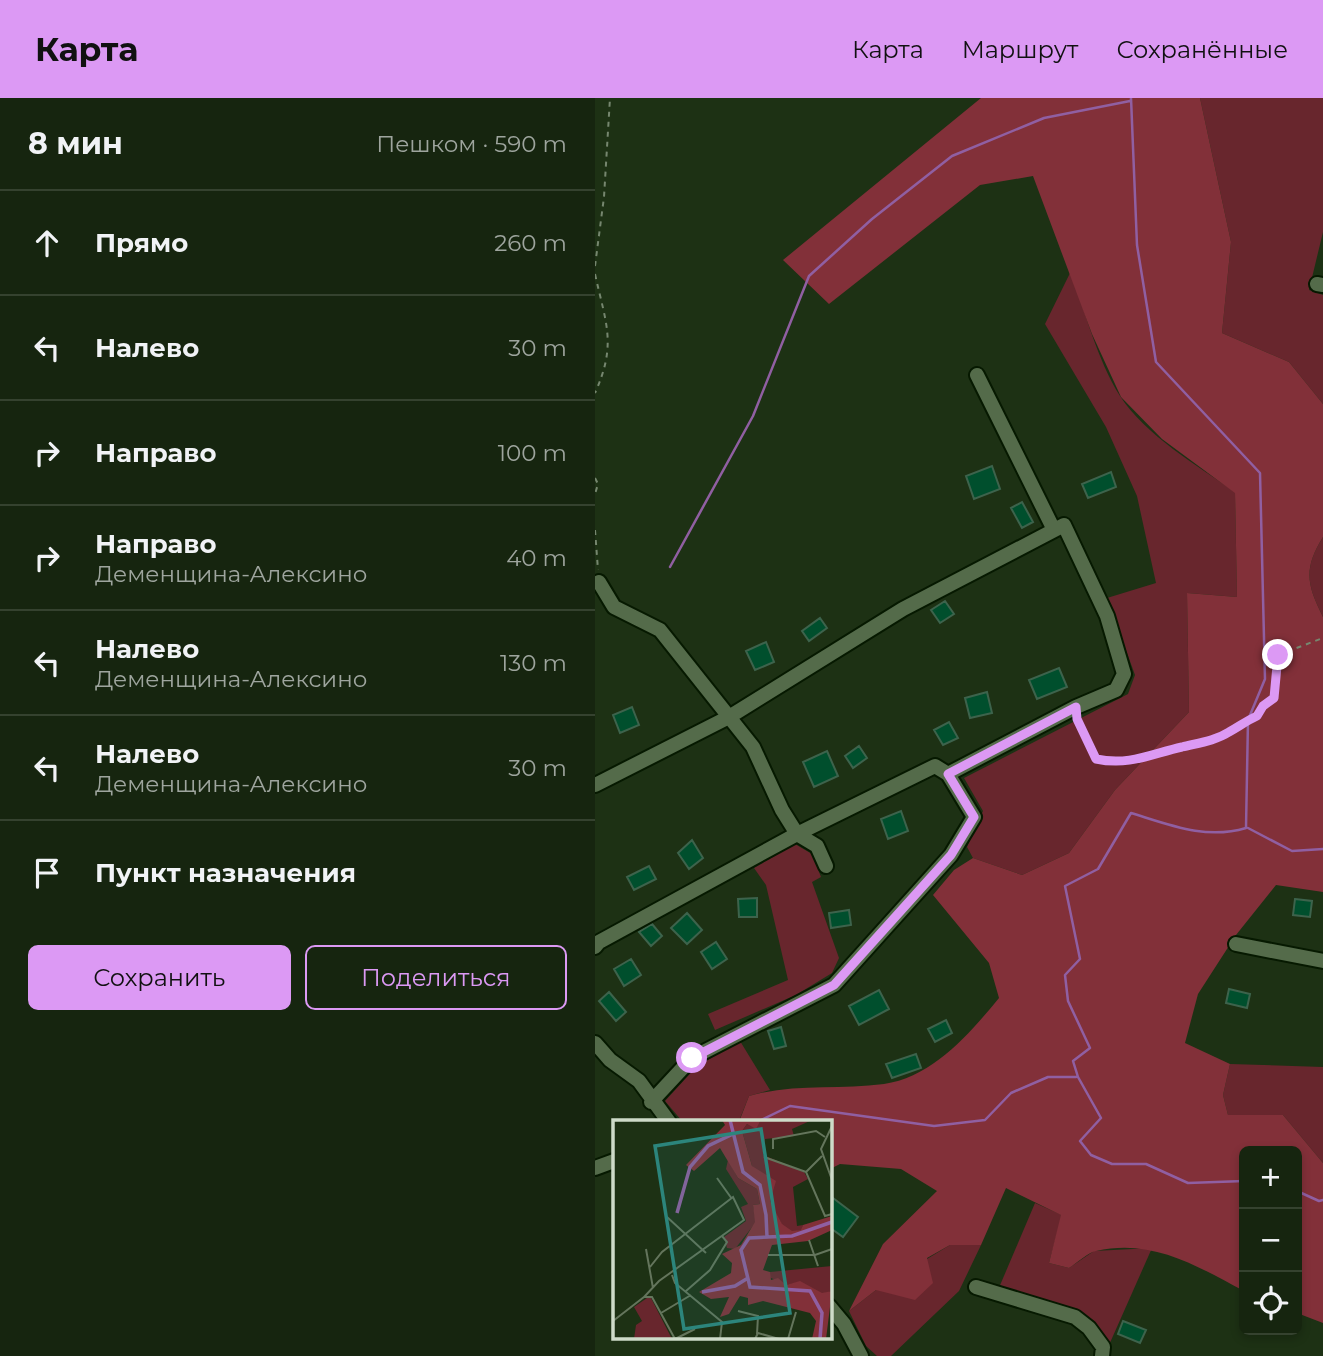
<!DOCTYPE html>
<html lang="ru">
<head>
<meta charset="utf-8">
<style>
	:root { --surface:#16250f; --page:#23311d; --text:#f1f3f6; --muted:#9ea59e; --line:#35422f; --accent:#dc99f4 }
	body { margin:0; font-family:Montserrat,sans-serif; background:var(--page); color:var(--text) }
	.controls { position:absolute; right:21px; bottom:21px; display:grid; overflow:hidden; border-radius:10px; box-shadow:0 4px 10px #0003 }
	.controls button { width:63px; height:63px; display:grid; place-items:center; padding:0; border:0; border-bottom:2px solid var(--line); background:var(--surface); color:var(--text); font:35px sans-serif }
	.stop { position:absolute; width:21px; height:21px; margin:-16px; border:5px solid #dc99f4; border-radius:50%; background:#fff }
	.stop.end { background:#dc99f4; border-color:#fff; box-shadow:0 2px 7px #0008 }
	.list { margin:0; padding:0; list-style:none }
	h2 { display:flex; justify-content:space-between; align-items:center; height:91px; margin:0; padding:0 28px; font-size:30px }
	h2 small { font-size:23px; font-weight:400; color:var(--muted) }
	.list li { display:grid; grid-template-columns:46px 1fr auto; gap:21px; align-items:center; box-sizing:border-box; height:105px; padding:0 28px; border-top:2px solid var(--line) }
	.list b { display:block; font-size:26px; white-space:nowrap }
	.list p { margin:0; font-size:23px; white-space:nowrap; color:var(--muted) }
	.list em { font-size:23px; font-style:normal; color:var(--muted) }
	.actions { display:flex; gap:14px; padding:21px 28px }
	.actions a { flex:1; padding:16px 0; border:2px solid var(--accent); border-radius:10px; text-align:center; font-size:24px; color:var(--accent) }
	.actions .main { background:var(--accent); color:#111 }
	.icon { flex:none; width:38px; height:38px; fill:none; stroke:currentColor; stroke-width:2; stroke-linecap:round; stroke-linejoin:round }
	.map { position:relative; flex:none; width:728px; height:1258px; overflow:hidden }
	header { display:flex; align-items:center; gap:42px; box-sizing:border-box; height:98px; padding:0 35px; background:var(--accent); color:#111 }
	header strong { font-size:33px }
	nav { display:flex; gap:38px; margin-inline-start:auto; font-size:24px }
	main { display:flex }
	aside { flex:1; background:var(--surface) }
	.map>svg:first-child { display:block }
	.green { fill:#68262d }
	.forest { fill:#823039 }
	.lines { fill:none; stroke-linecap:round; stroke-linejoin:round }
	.stream { stroke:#905fa2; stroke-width:2.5 }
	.building { fill:#004f2d; stroke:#3d634c; stroke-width:2 }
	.minor-casing { stroke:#061900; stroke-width:18 }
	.path { stroke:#76876f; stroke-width:2; stroke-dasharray:5 5; stroke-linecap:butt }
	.minor { stroke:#546b4a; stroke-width:14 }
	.route { stroke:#dc99f4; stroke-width:9 }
	.inset-river { fill:none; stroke:#905fa2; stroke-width:3.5 }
	.inset-road { fill:none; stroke:#64755c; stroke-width:2 }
	.view { fill:#2c857c; fill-opacity:0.15; stroke:#2c857c; stroke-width:3.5 }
	.inset-edge { fill:none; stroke:#cedbc9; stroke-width:3.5 }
</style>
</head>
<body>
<header>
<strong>Карта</strong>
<nav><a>Карта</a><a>Маршрут</a><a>Сохранённые</a></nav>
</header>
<main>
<aside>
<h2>8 мин<small>Пешком · 590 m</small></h2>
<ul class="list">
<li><svg class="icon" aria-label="ahead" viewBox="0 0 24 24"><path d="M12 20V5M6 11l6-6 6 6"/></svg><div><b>Прямо</b></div><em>260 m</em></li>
<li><svg class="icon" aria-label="left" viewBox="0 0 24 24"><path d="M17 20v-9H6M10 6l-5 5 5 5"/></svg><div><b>Налево</b></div><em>30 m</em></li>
<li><svg class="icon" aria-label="right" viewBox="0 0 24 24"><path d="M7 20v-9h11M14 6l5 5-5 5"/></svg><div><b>Направо</b></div><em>100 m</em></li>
<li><svg class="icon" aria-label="right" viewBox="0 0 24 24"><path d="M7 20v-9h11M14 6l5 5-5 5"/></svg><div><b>Направо</b><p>Деменщина-Алексино</p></div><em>40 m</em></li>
<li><svg class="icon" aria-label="left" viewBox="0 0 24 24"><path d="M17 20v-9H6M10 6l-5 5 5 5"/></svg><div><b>Налево</b><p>Деменщина-Алексино</p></div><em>130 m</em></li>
<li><svg class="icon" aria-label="left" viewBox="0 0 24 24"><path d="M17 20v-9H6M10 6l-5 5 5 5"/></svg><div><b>Налево</b><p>Деменщина-Алексино</p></div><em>30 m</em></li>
<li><svg class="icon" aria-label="arrive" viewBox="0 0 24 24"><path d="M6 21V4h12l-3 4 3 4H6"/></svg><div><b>Пункт назначения</b></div></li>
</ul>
<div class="actions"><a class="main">Сохранить</a><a>Поделиться</a></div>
</aside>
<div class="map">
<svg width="728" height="1258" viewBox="0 0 728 1258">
	<rect width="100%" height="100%" fill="#1d3114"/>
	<path class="green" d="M605 0H728V134L714 192 728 197V306L694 264 627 235 636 144Z
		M476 173C490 214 502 261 525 298 550 337 603 368 640 394L642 499 592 495 594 614 520 692 474 755 427 777 378 760 372 749 388 713 369 680 533 596 540 577 512 500 561 485 542 398 511 329 450 226Z
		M728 439V519C712 487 708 471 728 439Z
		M200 746 217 756 226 779 217 784 244 860 237 875 201 897 120 932 113 916 193 882 171 787 159 770Z
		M145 943 175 992 154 998 144 1023H87L70 1003 101 969Z
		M635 966 728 969V1065L688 1017H633L628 997Z
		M440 1105 467 1117 454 1165 474 1170 499 1153 557 1150 514 1247 498 1223 481 1212 403 1192Z
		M355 1147H386L364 1193 296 1258H282L271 1248 254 1213 281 1192Z"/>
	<path class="forest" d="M386 0H605L636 144 627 235 694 264 728 306V439C708 471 712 487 728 519V794L681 787 641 837 603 896 590 945 635 966 628 997 633 1017H688L728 1065V1225L702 1215V1053H649V1193C602 1168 557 1140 501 1153 492 1155 482 1165 474 1170L454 1165 466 1117 411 1090 386 1147H355L332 1160 338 1185 320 1202 281 1192 254 1213 288 1146 342 1093 306 1071 245 1066 235 1071 234 1024H144L154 998C198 985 244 992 289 986 338 979 375 935 404 900L394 865 338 797 359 772 378 760 427 777 474 755 520 692 594 614 592 495 642 499 640 395 567 341 526 299 497 236 438 78 385 87 234 206 188 162Z"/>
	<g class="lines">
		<path class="stream" d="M536 0 542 147 561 264 665 375 670 581 653 622 651 730C611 742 575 727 536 715L503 771 470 788 485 861 470 877 473 903 495 950 478 963 483 979 506 1020 485 1043 496 1057 517 1066H551L593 1085 649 1083
			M75 469 158 318 214 178 277 121 357 58 449 20 535 3
			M653 730 697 753 728 751
			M162 1024 195 1008 339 1028 390 1022 416 995 453 979H481
			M702 1093 724 1103 728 1102"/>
	</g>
	<path class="building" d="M397 368 405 391 379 401 371 378Z
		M516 374 521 389 493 400 487 386Z
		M427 404 438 424 427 430 416 410Z
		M350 503 359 516 345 525 336 512Z
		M225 520 232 530 214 543 207 533Z
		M171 544 179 564 160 572 151 553Z
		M464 570 472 589 442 601 434 582Z
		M392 594 397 615 375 620 370 600Z
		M37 609 44 627 25 635 18 617Z
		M354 624 363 640 348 647 339 632Z
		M264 648 272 660 258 670 250 658Z
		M232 653 243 678 219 689 208 664Z
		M306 713 313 733 293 741 286 721Z
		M97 742 108 760 94 771 83 755Z
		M54 768 61 781 39 792 32 779Z
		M162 800V819H144L143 801Z
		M700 801 717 803 715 819 698 817Z
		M254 812 256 827 236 830 234 815Z
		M92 815 107 832 92 846 76 830Z
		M57 826 67 838 56 848 44 834Z
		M121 844 132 861 117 871 106 854Z
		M36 861 46 877 29 888 19 871Z
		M634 891 655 896 652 910 631 905Z
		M284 892 294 911 264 927 254 908Z
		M14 894 31 914 21 923 4 903Z
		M351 922 357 935 340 944 333 931Z
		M186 929 191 948 179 951 173 933Z
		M321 956 326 970 297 980 291 966Z
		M238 1100 263 1119 248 1139 234 1129V1104Z
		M528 1223 551 1232 545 1245 523 1236Z"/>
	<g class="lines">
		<g class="minor-casing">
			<path id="minor" d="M722 186 728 187
				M382 277 459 432
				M4 484 19 509 65 532 158 649 187 712 202 736 222 748 231 768
				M0 687 134 619 308 511 469 427 512 518 529 576 521 592 481 609 353 676 340 668 202 736 4 844 0 849
				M641 846 728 863
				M0 945 15 962 44 983 74 1024
				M56 1004 97 960 239 887 356 757 379 719 353 676
				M0 1070 19 1063
				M381 1189 480 1219 494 1230 508 1249 507 1258
				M234 1208 249 1226 266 1258"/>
		</g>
		<path class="path" d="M0 168 9 99 15 0
			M0 176C11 226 22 246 0 295
			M0 380 3 386 0 396
			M0 432 3 472
			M483 623 501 661C534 668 556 656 587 649 603 645 620 643 634 634 645 628 651 623 662 618L668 608 679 600 683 557 728 540"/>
		<use href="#minor" class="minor"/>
	</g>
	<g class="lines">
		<path class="route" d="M97 960 239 887 356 757 379 719 353 676 481 609 482 621 501 661C534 668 556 656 587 649 603 645 620 643 634 634 645 628 651 623 662 618L668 608 679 600 683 557"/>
	</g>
	<g transform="translate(18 1022)">
		<rect width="219" height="219" fill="#1d3114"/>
		<path d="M148 0H199L179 9 181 16 152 19 150 35 191 52 195 59 180 67 184 106 190 105 189 110 179 112 169 105 139 46 129 11 134 4 143 8ZM115 40 125 58 144 69 147 84 140 85 143 102 122 129 114 128 111 117 133 101 128 87 135 84 113 49ZM219 146V171L209 174 187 162 173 165 156 157 157 152ZM34 178H38L59 219H21L23 205 29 201 21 187Z" fill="#68262d"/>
		<path d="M109 0H148L143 9 134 4 129 11 139 46 163 61 157 81 169 104 179 111 188 110 190 105 219 96V110L195 121 159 125 150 150 157 152 158 160 165 158 173 165 187 161 209 173 219 171 213 219H199L203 201 197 193 150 181 135 185V178L127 176 116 194 107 197 116 177 98 179 86 172 118 153 119 143 109 134 128 125 142 102 140 85 147 84 144 69 125 58 107 28 81 51 73 45 112 5Z" fill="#823039"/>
		<path class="inset-river" d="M117 0 130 52 147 65 153 95 154 117 136 118 128 130 137 167 197 171 209 193 207 219M64 93 77 47 95 26 120 14M154 117 179 116 219 102M89 172 122 166 135 158"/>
		<path class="inset-road" d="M219 6 208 29 219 60M160 29V19L203 11 212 17M209 36 193 52 212 96 219 94M151 37 193 52M104 58 119 79M54 97 93 133M196 120 205 146M33 129 40 168M155 135H202L219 129M37 147 49 132 120 77 131 100 46 161 31 177H39L62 219M59 155 62 163 109 202 107 219M73 171 97 150 114 122 109 116M125 191 145 196 144 214M48 193 78 175M0 201 31 177M62 219 82 209M142 219 145 213 166 219M175 219 183 192"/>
		<path class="view" d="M148 9 177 193 71 209 42 26Z"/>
		<rect width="219" height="219" class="inset-edge"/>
	</g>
</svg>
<div class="controls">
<button>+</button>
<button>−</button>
<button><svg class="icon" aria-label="locate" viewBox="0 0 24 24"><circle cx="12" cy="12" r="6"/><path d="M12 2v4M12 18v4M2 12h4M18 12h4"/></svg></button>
</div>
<div class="stop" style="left:97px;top:960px"></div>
<div class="stop end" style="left:683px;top:557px"></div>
</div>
</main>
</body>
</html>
